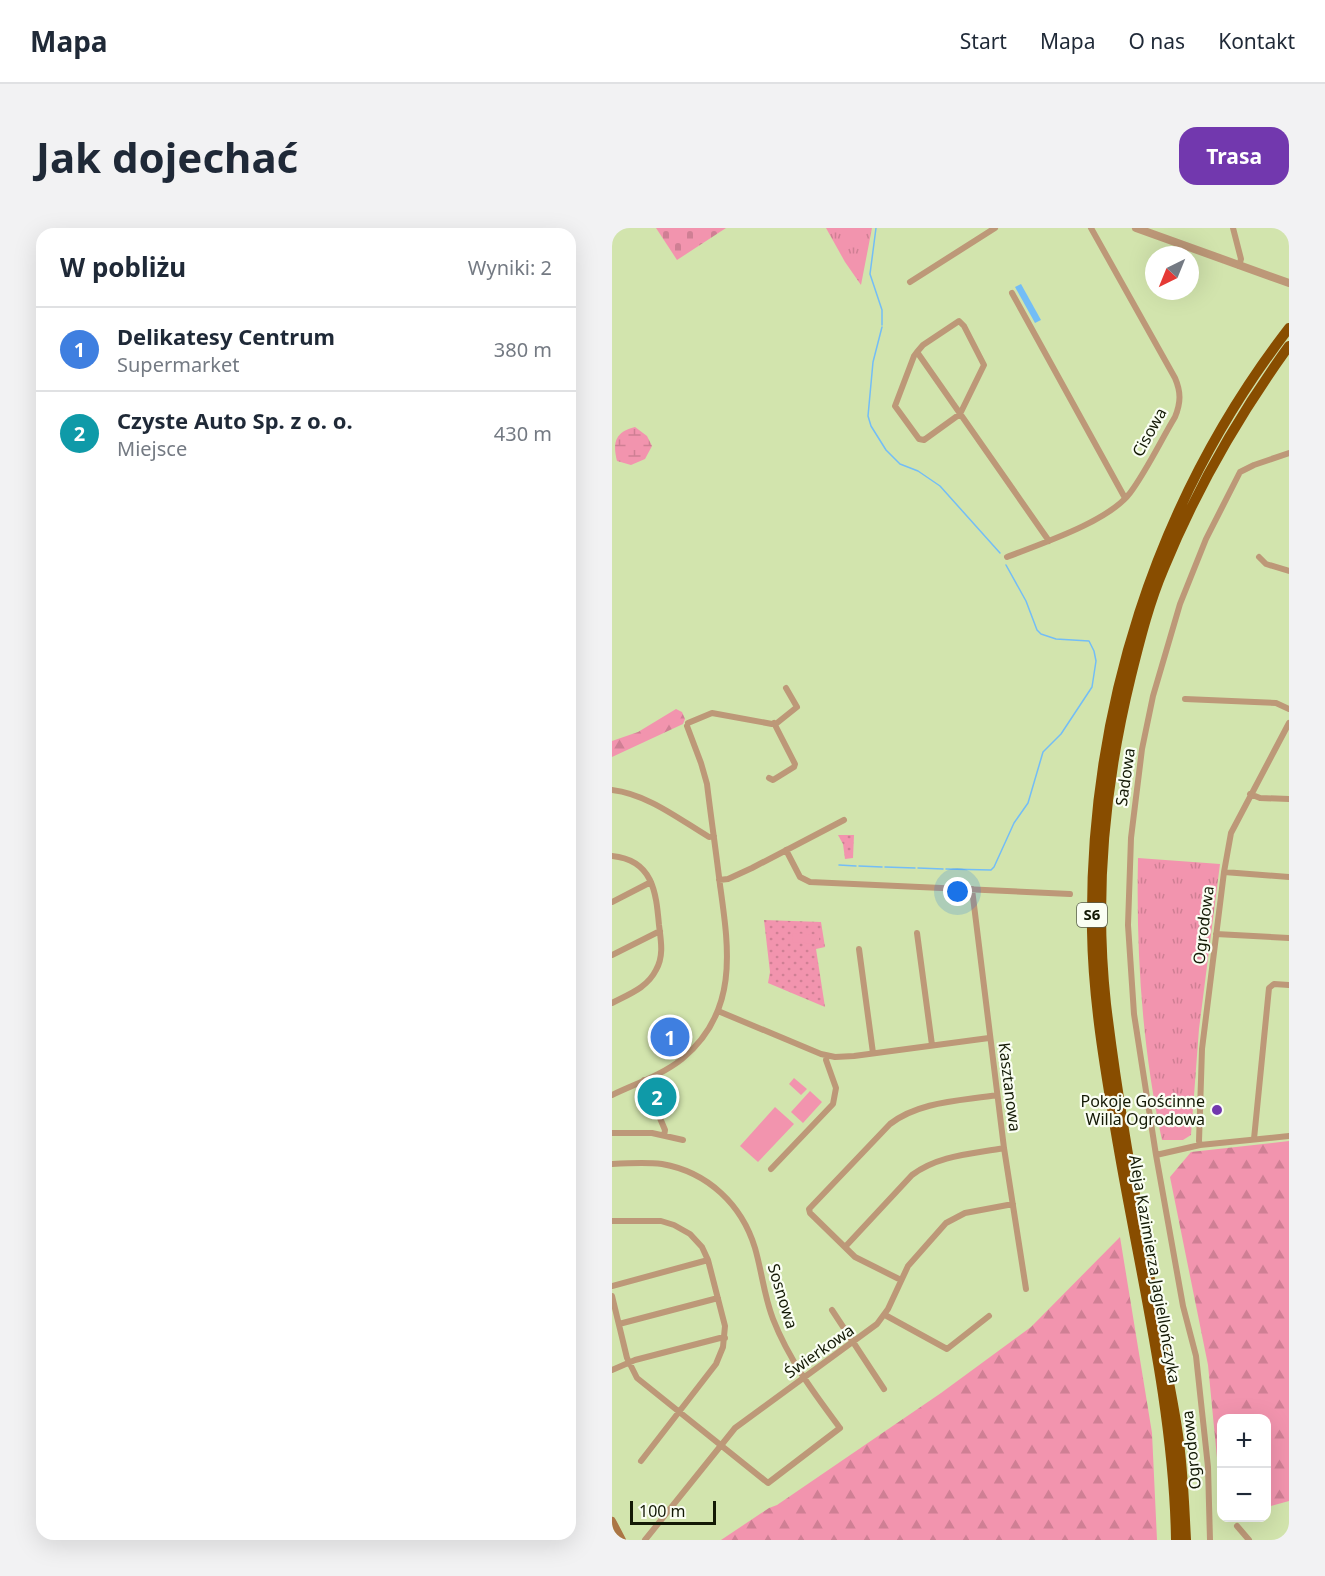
<!DOCTYPE html>
<html lang="pl">
<head>
<meta charset="utf-8">
<style>
	:root { --surface:#fff; --page:#f2f2f3; --text:#1f2937; --muted:#747a83; --line:#e0e1e3; --accent:#7238ae }
	body { margin:0; font-family:"Noto Sans",sans-serif; background:var(--page); color:var(--text) }
	.controls { position:absolute; right:18px; bottom:18px; display:grid; overflow:hidden; border-radius:12px; box-shadow:0 6px 24px #0002 }
	.controls button { width:54px; height:54px; display:grid; place-items:center; padding:0; border:0; border-bottom:2px solid var(--line); background:var(--surface); color:var(--text); font:30px sans-serif }
	.compass { position:absolute; left:533px; top:18px; width:54px; height:54px; border-radius:50%; background:var(--surface); box-shadow:0 6px 24px #0002; rotate:223deg }
	.scale { position:absolute; left:18px; bottom:15px; width:86px; box-sizing:border-box; padding-left:6px; border:3px solid #131905; border-top:0; font-size:16px; line-height:21px; white-space:nowrap; color:#131905; -webkit-text-stroke:4px #fafef3; paint-order:stroke }
	.you { position:absolute; left:346px; top:664px; width:21px; height:21px; margin:-15px; border:4px solid #fff; border-radius:50%; background:#1a73e8; box-shadow:0 0 0 9px #1a73e833 }
	.badge { display:grid; place-items:center; width:39px; height:39px; border-radius:50%; background:var(--accent); color:#fff; font-size:20px; font-weight:700 }
	.pin { position:absolute; translate:-50% -50%; border:3px solid #fff; box-shadow:0 2px 6px #0006 }
	.list { margin:0; padding:0; list-style:none }
	h2 { display:flex; justify-content:space-between; align-items:center; height:78px; margin:0; padding:0 24px; font-size:26px }
	h2 small { font-size:20px; font-weight:400; color:var(--muted) }
	.list li { display:grid; grid-template-columns:39px 1fr auto; gap:18px; align-items:center; box-sizing:border-box; height:84px; padding:0 24px; border-top:2px solid var(--line) }
	.list b { display:block; font-size:22px; white-space:nowrap }
	.list p { margin:0; font-size:20px; white-space:nowrap; color:var(--muted) }
	.list em { font-size:20px; font-style:normal; color:var(--muted) }
	.map { position:relative; flex:none; width:677px; height:1312px; overflow:hidden; border-radius:18px }
	header { display:flex; align-items:center; gap:36px; box-sizing:border-box; height:84px; padding:0 30px; background:var(--surface); border-bottom:2px solid var(--line) }
	header strong { font-size:28px }
	nav { display:flex; gap:33px; margin-inline-start:auto; font-size:21px }
	.intro { display:flex; align-items:center; justify-content:space-between; box-sizing:border-box; height:144px; padding:0 36px }
	h1 { margin:0; font-size:42px }
	.button { padding:15px 27px; border-radius:18px; background:var(--accent); color:#fff; font-size:21px; font-weight:700 }
	main { display:flex; gap:36px; padding:0 36px }
	aside { flex:1; background:var(--surface); border-radius:18px; box-shadow:0 6px 24px #0002 }
	.map>svg:first-child { display:block }
	.grass { fill:url(#grass-tufts) }
	.forest { fill:url(#forest-firs) }
	.wetland { fill:url(#wetland-marsh) }
	.cemetery { fill:url(#cemetery-stones) }
	.park { fill:url(#park-dots) }
	.pitch { fill:#f294ae }
	.water { fill:#73bdf6 }
	.lines { fill:none; stroke-linecap:round; stroke-linejoin:round }
	.stream { stroke:#73bdf6; stroke-width:1.5 }
	.minor { stroke:#bd9878; stroke-width:6 }
	.tertiary { stroke:#bd9878; stroke-width:8 }
	.secondary { stroke:#ab7645; stroke-width:8 }
	.motorway { stroke:#884d00; stroke-width:10 }
	.poi-dot { fill:#7238ae; stroke:#fafef3; stroke-width:2 }
	.labels { text-anchor:middle; stroke-width:4.5; stroke-linejoin:round; paint-order:stroke }
	.shield { fill:#fafef3; stroke:#585e4c; stroke-width:1.5 }
	.shield-label { font-size:15px; font-weight:bold; fill:#131905 }
	.street-label { font-size:16px; fill:#131905; stroke:#fafef3 }
	.poi-label { font-size:16px; fill:#131905; stroke:#fafef3; text-anchor:end }
</style>
</head>
<body>
<header>
<strong>Mapa</strong>
<nav><a>Start</a><a>Mapa</a><a>O nas</a><a>Kontakt</a></nav>
</header>
<div class="intro"><h1>Jak dojechać</h1><a class="button">Trasa</a></div>
<main>
<aside>
<h2>W pobliżu<small>Wyniki: 2</small></h2>
<ul class="list">
<li><span class="badge" style="background:#3f7fe0">1</span><div><b>Delikatesy Centrum</b><p>Supermarket</p></div><em>380 m</em></li>
<li><span class="badge" style="background:#0f9aa8">2</span><div><b>Czyste Auto Sp. z o. o.</b><p>Miejsce</p></div><em>430 m</em></li>
</ul>
</aside>
<div class="map">
<svg width="677" height="1312" viewBox="0 0 677 1312">
	<defs>
		<pattern id="grass-tufts" width="24" height="20" patternUnits="userSpaceOnUse" patternTransform="scale(1.5)"><rect width="24" height="20" fill="#f294ae"/><path d="M3 7l-1-3M5 7V3M7 7l1-3M15 17l-1-3M17 17v-4M19 17l1-3" fill="none" stroke="#cf7f94"/></pattern>
		<pattern id="forest-firs" width="22" height="20" patternUnits="userSpaceOnUse" patternTransform="scale(1.5)"><rect width="22" height="20" fill="#f294ae"/><path d="M5 1l3.5 6h-7zM16 11l3.5 6h-7z" fill="#cf7f94"/></pattern>
		<pattern id="wetland-marsh" width="20" height="14" patternUnits="userSpaceOnUse" patternTransform="scale(1.5)"><rect width="20" height="14" fill="#f294ae"/><path d="M1 5h8M5 5V1M11 12h8M15 12V8" fill="none" stroke="#cf7f94"/></pattern>
		<pattern id="cemetery-stones" width="16" height="16" patternUnits="userSpaceOnUse" patternTransform="scale(1.5)"><rect width="16" height="16" fill="#f294ae"/><path d="M2 7V4a2 2 0 0 1 4 0v3zM10 15v-3a2 2 0 0 1 4 0v3z" fill="#cf7f94"/></pattern>
		<pattern id="park-dots" width="8" height="8" patternUnits="userSpaceOnUse" patternTransform="scale(1.5)"><rect width="8" height="8" fill="#f294ae"/><path d="M2 2h.1M6 6h.1" fill="none" stroke="#cf7f94" stroke-width="1.8" stroke-linecap="round"/></pattern>
	</defs>
	<rect width="100%" height="100%" fill="#d2e4ad"/>
	<path class="grass" d="M214 0H260L249 57 233 34Z
		M526 630 608 636 587 801 579 907 571 912H550C530 820 524 724 526 630Z"/>
	<path class="forest" d="M64 481 70 484 73 491 71 496 0 529V513L26 504Z
		M677 913V1273L655 1279 654 1190H610L609 1262 608 1261 596 1137 558 949 579 924Z
		M508 1009 540 1205 545 1312H109L157 1280 165 1277 329 1165 419 1099Z"/>
	<path class="wetland" d="M23 199 35 208 40 218 33 231 19 237 5 233C0 213 4 204 23 199Z"/>
	<path class="cemetery" d="M44 0H114L65 32Z"/>
	<path class="park" d="M226 607H242L241 630 233 631 231 616Z
		M152 692 209 694 213 719 204 721 213 779 156 755 158 744Z"/>
	<path class="pitch" d="M181 705 207 707V716L180 714Z
		M182 850 195 861 189 867 177 856Z
		M198 863 210 874 191 895 179 884Z
		M163 879 182 896 146 934 128 918Z"/>
	<path class="water" d="M409 56 429 92 423 95 403 59Z"/>
	<g class="lines">
		<path class="stream" d="M264 0 258 46 270 82V97
			M270 99 261 134 256 188 259 198 274 222 288 236 306 243 328 258 388 325
			M227 637 244 638
			M247 638 270 639
			M273 639 303 640
			M306 640 331 641
			M334 641 379 642 382 639 402 595 416 575 431 524 449 506 480 459 484 433 482 423 477 413 444 411 429 406 425 402 414 373 394 337"/>
		<path class="minor" d="M621 0 629 31 627 38
			M298 54 383 0
			M400 65 513 270
			M305 124 302 128 283 178 307 211 312 212 348 186 372 137 352 98 347 93 311 117 305 124 437 313
			M395 329C428 316 496 294 518 265 535 242 548 214 563 189 569 174 569 164 563 150L479 0
			M647 329 654 336 677 343
			M573 471 664 475 677 481
			M76 495 100 485 160 496 165 495 185 479 174 460
			M677 495 619 605 612 644 590 821 587 913 588 917 677 908
			M157 550 161 552 182 539 183 536 162 495
			M0 562C35 566 67 591 97 609L102 608
			M638 566 648 570 677 571
			M174 622 188 649 198 654 458 666
			M0 628C41 632 44 664 47 697 49 713 52 728 44 742 35 760 17 766 0 775
			M612 644 677 649
			M107 652 116 651 140 640 232 592
			M360 661 392 920 414 1061
			M0 674 39 654
			M305 705 320 817
			M604 706 677 710
			M247 721 261 825
			M0 727 48 703
			M106 783 209 826 223 829 242 828 377 810
			M32 852 53 902 52 908
			M0 867C23 856 50 847 70 831 127 784 117 721 108 657 104 623 99 590 95 556L89 535 75 498
			M0 905H40L71 912
			M642 911 657 760 662 756 677 757
			M544 927 588 917
			M0 936C17 935 34 934 50 936 96 944 130 977 143 1020 150 1044 152 1068 161 1091 177 1132 202 1165 228 1200L156 1255 25 1150 15 1130 0 1068
			M159 941 221 876 224 860 214 832 215 828
			M0 993H49L62 997 78 1006 90 1019 96 1032 113 1098 111 1119 104 1136 29 1233
			M233 1019 300 947C327 927 360 926 392 920
			M289 1052 243 1029 198 985 197 981 278 896C308 873 349 873 385 867
			M0 1058 96 1032
			M220 1082 272 1161
			M273 1087 335 1121 377 1088
			M7 1096 106 1070
			M0 1142 23 1132 108 1110H113
			M625 1298 637 1312
			M33 1312 123 1200 265 1096 276 1081 296 1038 334 995 353 985 401 976
			M598 1312 596 1239 584 1128 571 1078 544 927 522 786 516 697 519 610 530 521 541 468 568 376 594 311 628 244 642 237 677 225"/>
		<path class="tertiary" d="M524 0 677 55"/>
		<path class="secondary" d="M0 1293 10 1312"/>
		<path class="motorway" d="M564 1312C562 1181 528 1046 506 917 494 847 481 774 480 703 477 485 543 274 677 100
			M574 1312C572 1275 571 1237 565 1200 560 1167 553 1135 547 1102 528 994 507 885 494 776 482 666 493 554 519 448 528 412 537 375 552 340 584 262 627 187 677 118"/>
	</g>
	<circle class="poi-dot" cx="605" cy="882" r="6"/>
	<g class="labels">
		<rect class="shield" x="465" y="675" width="30" height="24" rx="4.5"/>
		<g class="shield-label">
			<text x="480" y="692">S6</text>
		</g>
		<g class="street-label">
			<text transform="translate(537 204) rotate(-61)" y="6">Cisowa</text>
			<text transform="translate(513 549) rotate(-82)" y="6">Sadowa</text>
			<text transform="translate(591 697) rotate(-83)" y="6">Ogrodowa</text>
			<text transform="translate(398 859) rotate(83)" y="6">Kasztanowa</text>
			<text transform="translate(543 1041) rotate(80)" y="6">Aleja Kazimierza Jagiellończyka</text>
			<text transform="translate(171 1068) rotate(73)" y="6">Sosnowa</text>
			<text transform="translate(207 1123) rotate(-35)" y="6">Świerkowa</text>
			<text transform="translate(579 1222) rotate(-96)" y="6">Ogrodowa</text>
		</g>
		<g class="poi-label">
			<text x="593" y="879">Pokoje Gościnne<tspan x="593" dy="18">Willa Ogrodowa</tspan></text>
		</g>
	</g>
</svg>
<div class="controls">
<button>+</button>
<button>−</button>
</div>
<svg class="compass" viewBox="-18 -18 36 36"><path d="M0-13l5 13h-10z" fill="#e53935"/><path d="M0 13l5-13h-10z" fill="#747a83"/></svg>
<div class="scale">100 m</div>
<div class="you"></div>
<div class="pin badge" style="left:58px;top:809px;background:#3f7fe0">1</div>
<div class="pin badge" style="left:45px;top:869px;background:#0f9aa8">2</div>
</div>
</main>
</body>
</html>
